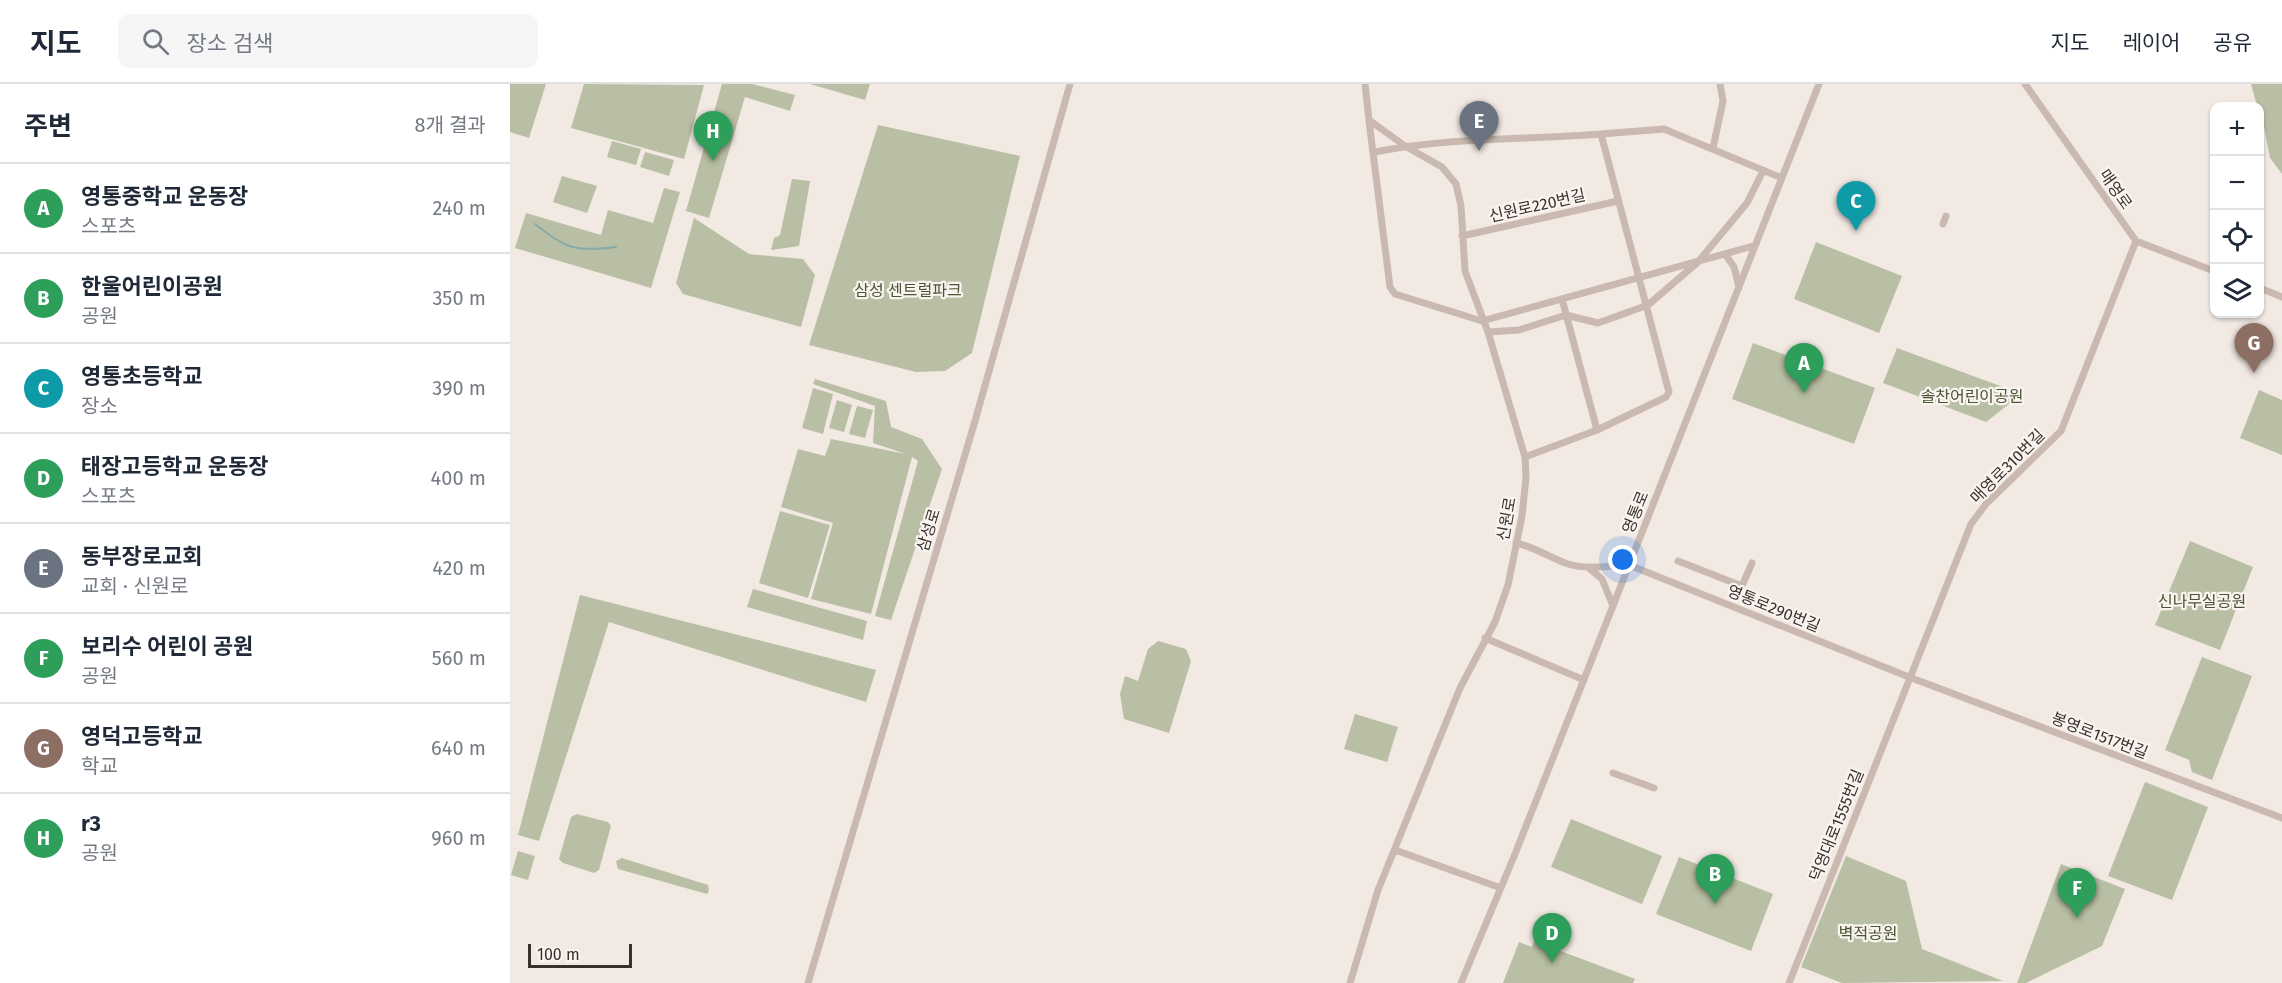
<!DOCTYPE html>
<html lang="ko">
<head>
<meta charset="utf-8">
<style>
	:root { --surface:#fff; --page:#f6f6f7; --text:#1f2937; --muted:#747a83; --line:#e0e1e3; --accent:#0f766e }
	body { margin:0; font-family:"Fira Sans","Noto Sans KR",sans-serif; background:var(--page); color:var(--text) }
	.controls { position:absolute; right:18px; top:18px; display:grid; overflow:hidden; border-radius:12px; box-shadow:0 2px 4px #0004 }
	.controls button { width:54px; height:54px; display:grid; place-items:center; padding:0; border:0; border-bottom:2px solid var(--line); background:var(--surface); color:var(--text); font:30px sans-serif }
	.scale { position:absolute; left:18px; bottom:15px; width:104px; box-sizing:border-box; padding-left:6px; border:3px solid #39302d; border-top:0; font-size:16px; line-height:21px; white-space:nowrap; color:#39302d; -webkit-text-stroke:4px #f9f4ef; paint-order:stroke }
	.you { position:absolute; left:1113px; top:476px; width:21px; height:21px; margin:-15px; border:4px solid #fff; border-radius:50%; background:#1a73e8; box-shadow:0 0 0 9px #1a73e833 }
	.badge { display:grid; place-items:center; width:39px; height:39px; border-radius:50%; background:var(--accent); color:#fff; font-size:20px; font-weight:700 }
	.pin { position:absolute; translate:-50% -50px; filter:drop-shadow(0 2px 3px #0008) }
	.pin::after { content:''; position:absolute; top:32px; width:21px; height:18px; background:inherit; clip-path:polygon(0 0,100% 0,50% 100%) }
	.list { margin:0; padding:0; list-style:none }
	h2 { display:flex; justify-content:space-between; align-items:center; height:78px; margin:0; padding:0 24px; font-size:26px }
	h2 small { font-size:20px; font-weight:400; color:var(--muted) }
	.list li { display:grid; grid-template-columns:39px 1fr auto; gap:18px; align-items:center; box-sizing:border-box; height:90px; padding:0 24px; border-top:2px solid var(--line) }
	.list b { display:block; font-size:22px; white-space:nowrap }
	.list p { margin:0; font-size:20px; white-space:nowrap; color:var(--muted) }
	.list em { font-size:20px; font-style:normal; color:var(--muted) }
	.icon { flex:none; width:33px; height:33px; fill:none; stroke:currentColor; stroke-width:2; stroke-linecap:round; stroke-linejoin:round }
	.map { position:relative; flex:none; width:1772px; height:899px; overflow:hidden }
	header { display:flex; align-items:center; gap:36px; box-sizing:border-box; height:84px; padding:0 30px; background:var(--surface); border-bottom:2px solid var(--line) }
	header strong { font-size:28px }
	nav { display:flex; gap:33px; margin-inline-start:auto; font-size:21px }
	.search { width:420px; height:54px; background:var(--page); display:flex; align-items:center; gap:15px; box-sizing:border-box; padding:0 21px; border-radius:12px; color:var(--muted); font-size:22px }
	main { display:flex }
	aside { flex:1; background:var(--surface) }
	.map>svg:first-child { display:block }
	.green { fill:#b9bfa4 }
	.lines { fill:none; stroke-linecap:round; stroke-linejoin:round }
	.stream { stroke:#85acaa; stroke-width:2 }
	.minor { stroke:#c9b9b0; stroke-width:7 }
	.labels { text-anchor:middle; stroke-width:4.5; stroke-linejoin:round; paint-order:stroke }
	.street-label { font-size:16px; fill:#39302d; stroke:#f9f4ef }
	.park-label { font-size:16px; fill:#4b5433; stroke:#f9f4ef }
</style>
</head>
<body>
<header>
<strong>지도</strong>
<div class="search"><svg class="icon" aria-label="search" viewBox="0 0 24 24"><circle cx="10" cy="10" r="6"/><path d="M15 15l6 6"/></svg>장소 검색</div>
<nav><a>지도</a><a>레이어</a><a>공유</a></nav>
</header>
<main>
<aside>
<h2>주변<small>8개 결과</small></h2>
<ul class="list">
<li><span class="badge" style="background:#2e9e5b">A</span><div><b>영통중학교 운동장</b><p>스포츠</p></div><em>240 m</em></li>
<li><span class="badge" style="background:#2e9e5b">B</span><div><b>한울어린이공원</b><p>공원</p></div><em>350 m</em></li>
<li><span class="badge" style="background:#0f9aa8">C</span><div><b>영통초등학교</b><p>장소</p></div><em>390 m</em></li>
<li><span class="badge" style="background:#2e9e5b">D</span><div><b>태장고등학교 운동장</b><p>스포츠</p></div><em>400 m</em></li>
<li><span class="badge" style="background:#6b7280">E</span><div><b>동부장로교회</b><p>교회 · 신원로</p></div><em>420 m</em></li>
<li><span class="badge" style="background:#2e9e5b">F</span><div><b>보리수 어린이 공원</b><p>공원</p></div><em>560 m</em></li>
<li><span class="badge" style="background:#8d6e63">G</span><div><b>영덕고등학교</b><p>학교</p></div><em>640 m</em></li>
<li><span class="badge" style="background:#2e9e5b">H</span><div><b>r3</b><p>공원</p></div><em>960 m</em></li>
</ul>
</aside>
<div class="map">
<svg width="1772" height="899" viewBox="0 0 1772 899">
	<rect width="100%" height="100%" fill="#f2e9e3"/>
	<path class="green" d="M0 0H36L19 54 0 48Z
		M74 0 194 1 174 75 61 44Z
		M212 0H242L285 11 280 27 235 13 199 134 176 127Z
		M300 0H360L355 16Z
		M1741 0H1772V90L1760 74 1750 22H1747Z
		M368 41 510 72 462 269 435 287 406 288 299 261Z
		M102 57 131 65 126 81 97 73Z
		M135 68 164 76 159 92 130 83Z
		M52 92 87 102 77 129 43 118Z
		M282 95 300 97 289 162 261 166 264 154 270 151Z
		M154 104 170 108 141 204 5 164 16 129 91 151 98 126 143 139Z
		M184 134 239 170 293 175 305 191 291 243 173 210 166 199Z
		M1306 158 1392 192 1369 249 1284 215Z
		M1243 259 1365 304 1344 360 1222 315Z
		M1387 264 1493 303 1504 316 1476 338 1373 299Z
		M305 295 376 317 381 343 412 355 432 385 381 536 365 532 408 377 402 373 361 530 301 515 323 439 271 423 288 365 315 372 321 355 396 370 363 359 365 322 303 300Z
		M303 304 323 310 313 350 292 344Z
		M1749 306 1772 316V371L1730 354Z
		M327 316 342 321 334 348 319 344Z
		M347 322 363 326 355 354 339 350Z
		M270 427 320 441 298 514 249 499Z
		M1680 457 1743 483 1710 566 1645 541Z
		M243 505 357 537 353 556 237 523Z
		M70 511 366 586 356 618 99 538 29 757 8 751Z
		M648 557 676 565 681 577 659 649 614 635 610 610 615 592 628 597 638 565Z
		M1692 573 1742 592 1702 696 1682 688 1679 676 1655 666Z
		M845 630 888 643 877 678 834 665Z
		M1635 698 1698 723 1662 816 1598 792Z
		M67 730 98 738 101 742 89 786 84 789 53 779 49 775 61 733Z
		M1061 735 1152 772 1132 820 1041 783Z
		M8 767 25 772 18 796 1 791Z
		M1336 772 1396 797 1412 865 1493 897 1332 899 1291 883Z
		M1169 773 1263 810 1241 867 1146 830Z
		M112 774 198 801 199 807 197 810 108 785 106 777Z
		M1551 780 1615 805 1592 862 1516 899H1507Z
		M1024 857 1125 895 1123 899H993L1009 858 1022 863Z"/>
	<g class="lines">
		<path class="stream" d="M25 140C57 165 65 168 106 163"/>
		<path class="minor" d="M1515 0 1626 157 1704 187
			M859 37 880 203 885 210 972 237 1243 162
			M1203 64 1213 17 1210 0
			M865 68C939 53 1016 56 1091 50
			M1433 140 1436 132
			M952 152 1108 117
			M1215 170 1224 183 1229 203
			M1750 204 1772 213
			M1052 215 1087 346
			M978 248 1009 246 1056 231 1088 239 1138 221 1188 178 1237 119 1253 87
			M1015 373 1087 346 1156 313 1159 308 1091 50 1154 45 1272 94
			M1006 459C1025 463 1040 474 1058 480 1078 486 1098 482 1119 481L1399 593 1772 734
			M1168 477 1232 502 1242 479
			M1079 484 1092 495 1103 522
			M975 554 1074 596
			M1103 689 1144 704
			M885 766 991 804
			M298 899 465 337 560 0
			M840 899 868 806 950 604 985 538 998 501 1012 432 1016 393 1015 373 978 248 955 187 951 122 946 100 932 83 895 62 859 36 855 0
			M951 899 1005 770 1309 0
			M1279 899 1461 440 1476 420 1551 347 1626 157"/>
	</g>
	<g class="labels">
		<g class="street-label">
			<text transform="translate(1606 105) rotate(55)" y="6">매영로</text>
			<text transform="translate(1027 121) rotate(-13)" y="6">신원로220번길</text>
			<text transform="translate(1497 382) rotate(-45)" y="6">매영로310번길</text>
			<text transform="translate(1125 428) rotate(-68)" y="6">영통로</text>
			<text transform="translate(996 435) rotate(-80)" y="6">신원로</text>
			<text transform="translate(418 446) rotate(-73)" y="6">삼성로</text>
			<text transform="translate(1264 524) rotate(22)" y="6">영통로290번길</text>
			<text transform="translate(1590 651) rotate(21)" y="6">봉영로1517번길</text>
			<text transform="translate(1326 741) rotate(-68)" y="6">덕영대로1555번길</text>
		</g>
		<g class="park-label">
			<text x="398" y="212">삼성 센트럴파크</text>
			<text x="1462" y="318">솔찬어린이공원</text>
			<text x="1692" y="523">신나무실공원</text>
			<text x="1358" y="855">벽적공원</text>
		</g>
	</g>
</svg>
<div class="controls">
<button>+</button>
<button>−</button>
<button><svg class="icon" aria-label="locate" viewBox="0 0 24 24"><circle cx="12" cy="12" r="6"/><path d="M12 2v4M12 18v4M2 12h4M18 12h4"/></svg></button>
<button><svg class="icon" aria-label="layers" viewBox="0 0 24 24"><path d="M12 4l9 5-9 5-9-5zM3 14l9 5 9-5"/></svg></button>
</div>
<div class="scale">100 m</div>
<div class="you"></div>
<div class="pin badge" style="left:1294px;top:309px;background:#2e9e5b">A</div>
<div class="pin badge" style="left:1205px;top:820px;background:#2e9e5b">B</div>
<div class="pin badge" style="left:1346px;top:147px;background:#0f9aa8">C</div>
<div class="pin badge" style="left:1042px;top:879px;background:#2e9e5b">D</div>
<div class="pin badge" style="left:969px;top:67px;background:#6b7280">E</div>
<div class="pin badge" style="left:1567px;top:834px;background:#2e9e5b">F</div>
<div class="pin badge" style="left:1744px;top:289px;background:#8d6e63">G</div>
<div class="pin badge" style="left:203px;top:77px;background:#2e9e5b">H</div>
</div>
</main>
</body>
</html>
